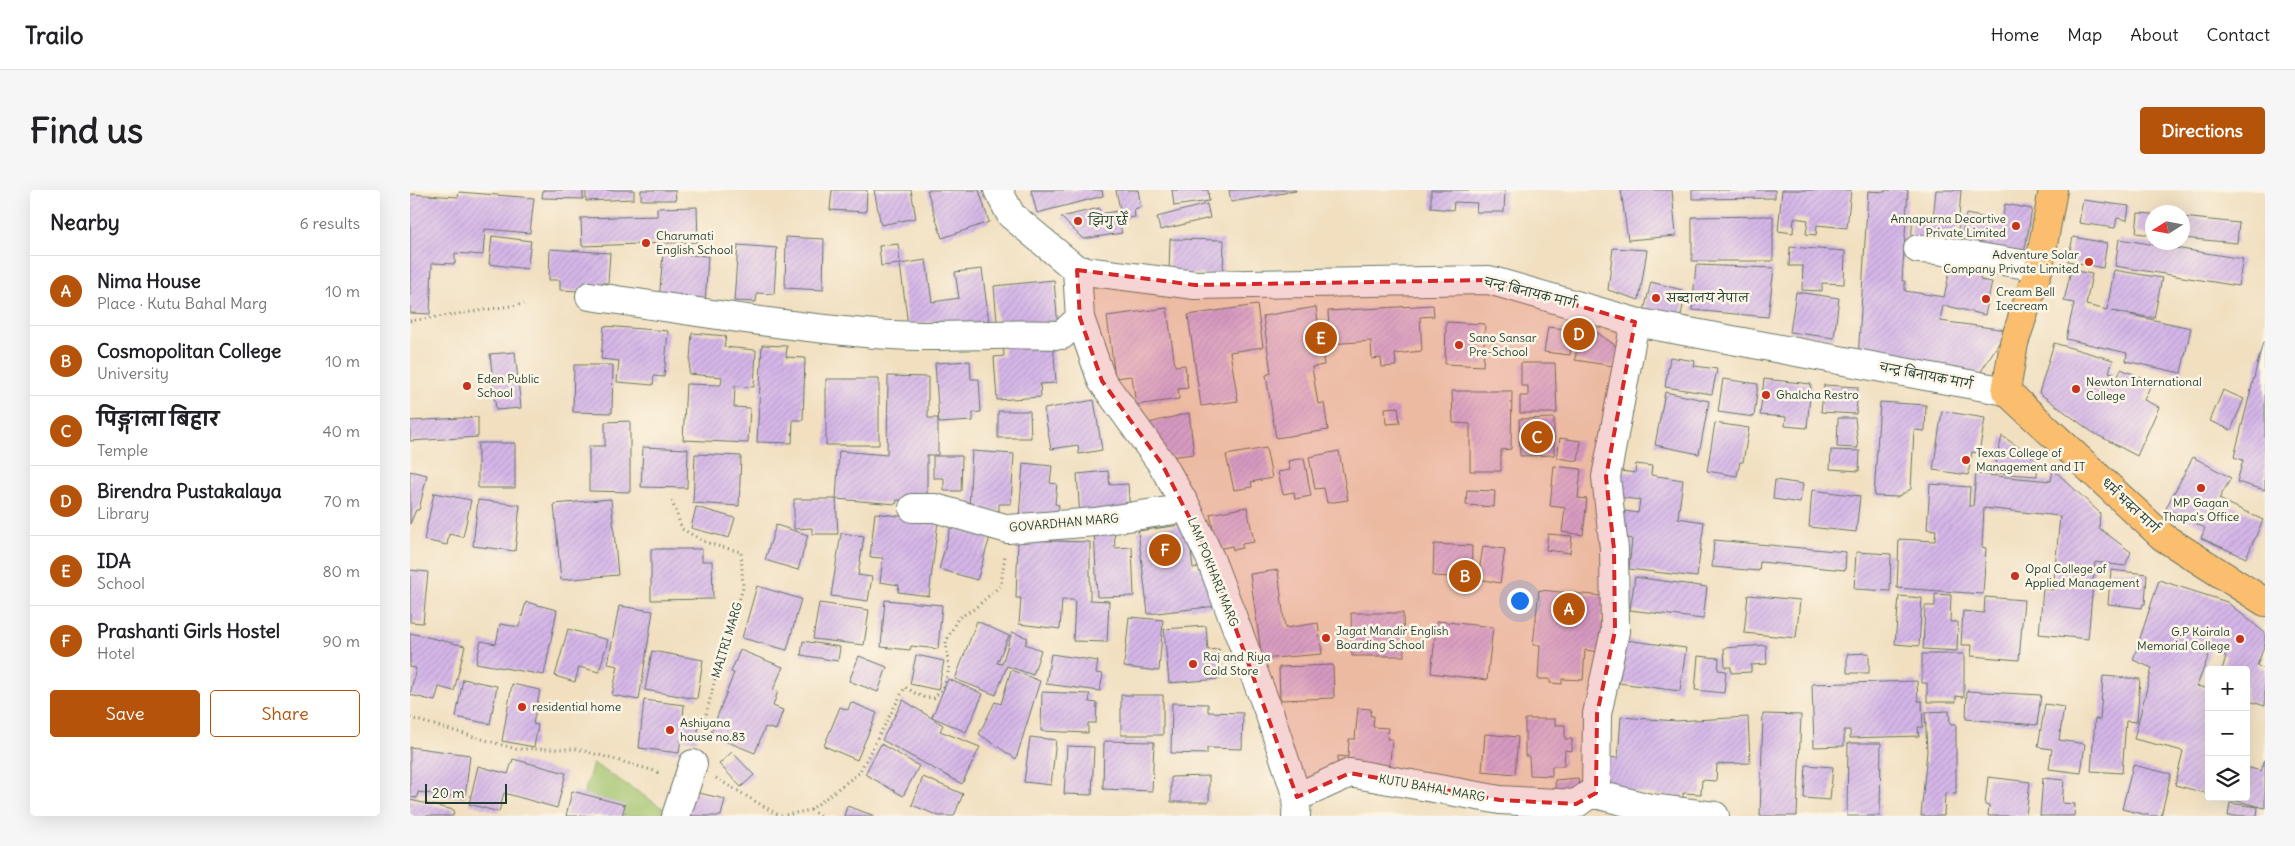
<!DOCTYPE html>
<html lang="en">
<head>
<meta charset="utf-8">
<style>
	:root { --surface:#fff; --page:#f6f6f6; --text:#202124; --muted:#757577; --line:#e0e0e0; --accent:#b45309 }
	body { margin:0; font-family:Delius,"Playpen Sans Deva",sans-serif; background:var(--page); color:var(--text) }
	.controls { position:absolute; right:15px; bottom:15px; display:grid; overflow:hidden; border-radius:5px; box-shadow:0 5px 20px #0002 }
	.controls button { width:45px; height:45px; display:grid; place-items:center; padding:0; border:0; border-bottom:1px solid var(--line); background:var(--surface); color:var(--text); font:25px sans-serif }
	.compass { position:absolute; left:1735px; top:15px; width:45px; height:45px; border-radius:50%; background:var(--surface); box-shadow:0 5px 20px #0002; rotate:259deg }
	.scale { position:absolute; left:15px; bottom:12px; width:82px; box-sizing:border-box; padding-left:5px; border:2px solid #1f3d34; border-top:0; font-size:14px; line-height:18px; white-space:nowrap; color:#1f3d34; -webkit-text-stroke:4px #fcf5e5; paint-order:stroke }
	.you { position:absolute; left:1109px; top:410px; width:18px; height:18px; margin:-12px; border:4px solid #fff; border-radius:50%; background:#1a73e8; box-shadow:0 0 0 8px #1a73e833 }
	.badge { display:grid; place-items:center; width:32px; height:32px; border-radius:50%; background:var(--accent); color:#fff; font-size:16px; font-weight:700 }
	.pin { position:absolute; translate:-50% -50%; border:2px solid #fff; box-shadow:0 1px 5px #0006 }
	.list { margin:0; padding:0; list-style:none }
	h2 { display:flex; justify-content:space-between; align-items:center; height:65px; margin:0; padding:0 20px; font-size:21px }
	h2 small { font-size:16px; font-weight:400; color:var(--muted) }
	.list li { display:grid; grid-template-columns:32px 1fr auto; gap:15px; align-items:center; box-sizing:border-box; height:70px; padding:0 20px; border-top:1px solid var(--line) }
	.list b { display:block; font-size:19px; white-space:nowrap }
	.list p { margin:0; font-size:16px; white-space:nowrap; color:var(--muted) }
	.list em { font-size:16px; font-style:normal; color:var(--muted) }
	.actions { display:flex; gap:10px; padding:15px 20px }
	.actions a { flex:1; padding:11px 0; border:1px solid var(--accent); border-radius:5px; text-align:center; font-size:18px; color:var(--accent) }
	.actions .main { background:var(--accent); color:#fff }
	.icon { flex:none; width:28px; height:28px; fill:none; stroke:currentColor; stroke-width:2; stroke-linecap:round; stroke-linejoin:round }
	.map { position:relative; flex:none; width:1855px; height:626px; overflow:hidden; border-radius:5px }
	header { display:flex; align-items:center; gap:30px; box-sizing:border-box; height:70px; padding:0 25px; background:var(--surface); border-bottom:1px solid var(--line) }
	header strong { font-size:24px }
	nav { display:flex; gap:28px; margin-inline-start:auto; font-size:18px }
	.intro { display:flex; align-items:center; justify-content:space-between; box-sizing:border-box; height:120px; padding:0 30px }
	h1 { margin:0; font-size:35px }
	.button { padding:12px 22px; border-radius:5px; background:var(--accent); color:#fff; font-size:18px; font-weight:700 }
	main { display:flex; gap:30px; padding:0 30px }
	aside { flex:1; background:var(--surface); border-radius:5px; box-shadow:0 5px 20px #0002 }
	.map>svg:first-child { display:block }
	.park { fill:#a1c26b; stroke:#608050 }
	.building { fill:url(#building-hatch) }
	.lines { fill:none; stroke-linecap:round; stroke-linejoin:round }
	.minor-casing { stroke:#687665; stroke-width:30 }
	.major-casing { stroke:#687665; stroke-width:30 }
	.path { stroke:#687665; stroke-width:3; stroke-dasharray:1 4; stroke-linecap:butt }
	.minor { stroke:#fff; stroke-width:28 }
	.major { stroke:#fbbe6e; stroke-width:28 }
	.marked { fill:#d62828; fill-opacity:0.2; stroke:#d62828; stroke-width:4; stroke-dasharray:10 6; stroke-linejoin:round }
	.poi-dot { fill:#c8321e; stroke:#fcf5e5; stroke-width:2 }
	.labels { text-anchor:middle; stroke-width:5; stroke-linejoin:round; paint-order:stroke }
	.poi-label { font-size:12px; fill:#1f3d34; stroke:#fcf5e5; text-anchor:start }
	.street-label { font-size:12px; fill:#1f3d34; stroke:#fcf5e5 }
</style>
</head>
<body>
<header>
<strong>Trailo</strong>
<nav><a>Home</a><a>Map</a><a>About</a><a>Contact</a></nav>
</header>
<div class="intro"><h1>Find us</h1><a class="button">Directions</a></div>
<main>
<aside>
<h2>Nearby<small>6 results</small></h2>
<ul class="list">
<li><span class="badge">A</span><div><b>Nima House</b><p>Place · Kutu Bahal Marg</p></div><em>10 m</em></li>
<li><span class="badge">B</span><div><b>Cosmopolitan College</b><p>University</p></div><em>10 m</em></li>
<li><span class="badge">C</span><div><b>पिङ्गाला बिहार</b><p>Temple</p></div><em>40 m</em></li>
<li><span class="badge">D</span><div><b>Birendra Pustakalaya</b><p>Library</p></div><em>70 m</em></li>
<li><span class="badge">E</span><div><b>IDA</b><p>School</p></div><em>80 m</em></li>
<li><span class="badge">F</span><div><b>Prashanti Girls Hostel</b><p>Hotel</p></div><em>90 m</em></li>
</ul>
<div class="actions"><a class="main">Save</a><a>Share</a></div>
</aside>
<div class="map">
<svg width="1855" height="626" viewBox="0 0 1855 626">
	<defs>
		<pattern id="building-hatch" width="6" height="6" patternUnits="userSpaceOnUse" patternTransform="scale(1.25)"><rect width="6" height="6" fill="#d5b6e8"/><path d="M-1 1l2-2M0 6l6-6M5 7l2-2" fill="none" stroke="#b69dc8"/></pattern>
	</defs>
	<rect width="100%" height="100%" fill="#fcf5e5"/>
	<filter id="ink" filterUnits="userSpaceOnUse"><feTurbulence type="fractalNoise" baseFrequency=".02" numOctaves="2"/><feDisplacementMap in="SourceGraphic" scale="10" xChannelSelector="R" yChannelSelector="G"/><feConvolveMatrix kernelMatrix="1 2 1 2 8 2 1 2 1" color-interpolation-filters="sRGB"/></filter>
	<filter id="wash" filterUnits="userSpaceOnUse"><feTurbulence type="fractalNoise" baseFrequency=".0096" numOctaves="4" result="noise"/><feDisplacementMap in="SourceGraphic" scale="20" xChannelSelector="R" yChannelSelector="G"/><feGaussianBlur stdDeviation="1.12" result="paint"/><feColorMatrix in="noise" values="0 0 0 0 0 0 0 0 0 0 0 0 0 0 0 0 0 1.4 0 .05"/><feComposite in="paint" operator="in"/></filter>
	<g filter="url(#wash)">
		<rect width="100%" height="100%" fill="#f1dfc0"/>
		<path class="park" d="M183 573 259 622 257 626 168 625Z"/>
		<g id="blocks">
			<path class="building" d="M133 0H173V9L132 8Z
				M176 0H224V9L176 11Z
				M231 0H265L266 10H231Z
				M422 0H457L456 22 420 20Z
				M464 0H501L506 28 471 35Z
				M517 0H569L579 32 532 48Z
				M621 0H692L693 6 627 23Z
				M706 0H728L731 17 724 19 725 27 712 29Z
				M762 0H798L799 11 764 16Z
				M819 0H886V1L821 12Z
				M1021 0H1095L1094 22H1066L1067 13 1044 12 1043 20 1021 18Z
				M1211 0H1262L1266 46 1218 50Z
				M1282 0H1365V8L1282 9Z
				M1372 0H1441L1437 38 1407 35 1406 45 1396 44 1398 30 1384 28 1383 43 1368 41Z
				M1475 0H1498L1492 91H1495V101L1534 107 1542 71 1572 77 1570 90 1582 92 1575 125 1533 115 1530 131 1597 140 1570 183 1448 170 1458 1 1475 2Z
				M1526 0H1551L1547 55 1501 51 1503 26 1523 28Z
				M49 2 124 8 120 43 75 39 73 65 45 63V74L22 73 20 124 0 123V4L48 7Z
				M1673 10 1719 16 1717 30 1707 28 1705 38 1669 33Z
				M797 14 800 28 750 40 747 27Z
				M1595 14 1622 19 1613 70 1550 58 1556 24 1592 31Z
				M287 17 288 52 172 56 171 28 247 26V18Z
				M689 18 690 24 707 21 712 43 673 49 651 27Z
				M1728 23 1742 24V45L1726 43Z
				M1363 26V71H1282V27Z
				M1772 27 1829 33 1827 53 1772 48Z
				M82 46 121 51 117 79 79 74Z
				M376 47 414 49 413 100 375 98Z
				M1663 47 1697 53 1693 78 1658 71Z
				M760 49 814 50 813 85 759 83Z
				M1709 49 1833 69 1828 96 1705 76Z
				M488 54 490 74 471 76 469 56Z
				M328 55 367 58 364 104 347 103 346 112 324 111Z
				M1380 57 1435 61 1434 94 1412 93V101L1392 100 1393 76H1379Z
				M1203 58 1237 60 1229 110 1198 100Z
				M140 59 200 63 198 93H191L190 102 150 100V90H139Z
				M253 63 298 66 295 115 249 111Z
				M516 70 522 112 549 108 545 82 572 79 579 132 528 138 527 131 498 135 490 74Z
				M1286 75 1364 78 1358 127 1282 120Z
				M1661 80 1682 84 1676 115 1697 120 1704 80 1752 88 1744 128 1702 121 1781 138 1771 183 1716 171 1717 163 1656 149 1664 113 1654 111Z
				M644 90 648 137 588 143 584 96Z
				M1241 92 1276 101 1270 130 1234 121Z
				M1386 102 1429 108 1424 148 1380 142Z
				M847 115 853 157 820 162 828 211 791 216 778 125Z
				M1023 115 1024 126 1010 127 1012 161 985 164 986 176 972 177 971 168 962 169 961 151 920 154 918 121Z
				M906 117 914 175 902 177 908 214 914 213 918 240 866 248 856 185 861 183 853 126Z
				M757 118 765 176 775 175 778 198 768 199 769 209 726 215 722 186 705 188 697 126Z
				M1036 132 1075 134 1073 176 1035 174Z
				M194 136 258 141 254 187 244 186 243 195 207 192 209 171 191 169Z
				M1138 137 1163 140 1160 165 1134 162Z
				M1186 142 1209 158 1203 176 1165 170 1169 144Z
				M282 143 316 146 314 157 346 160 344 197 325 196 324 217 340 218 338 253 273 250 276 194 311 195 312 187 279 184Z
				M643 149 646 193 630 194 631 207 587 210 584 167 594 166 593 152Z
				M1853 152H1855V300L1827 292 1833 270 1824 267Z
				M1644 153 1703 170 1699 182 1704 183 1700 194 1704 196 1711 179 1742 192 1734 210 1749 217 1727 266 1682 242 1629 203Z
				M352 155 377 156 376 167 395 168 393 230H383L382 253 347 252Z
				M105 162 111 218 86 220 80 164Z
				M1260 167 1285 171 1284 176 1307 179 1302 204 1255 197Z
				M560 171 561 189H569L571 222 563 223V231L529 233 525 173Z
				M1111 173H1145L1147 223H1110V206H1118V196H1111Z
				M164 175H203L202 223 163 222Z
				M478 186 518 187V228H528V265H517V311L487 310 486 314 426 309 429 261 477 265Z
				M416 189H469V255H416Z
				M1313 189 1348 194 1344 227 1308 222Z
				M1354 189 1401 194 1397 238 1375 236 1376 227 1350 225Z
				M1414 195 1448 197 1446 224 1411 222Z
				M1813 200 1834 209 1821 240 1800 231Z
				M1042 201H1102L1101 259 1091 260V281H1060V234L1043 233Z
				M1255 202 1299 211 1289 264 1245 255Z
				M684 210 692 260 669 264 668 255 641 259 634 219Z
				M1470 212 1516 215 1515 241 1504 240 1501 299 1487 307 1464 306Z
				M988 217 990 233 976 234 975 218Z
				M588 221H620L621 248H588Z
				M1532 221 1575 228 1569 263 1562 262 1558 285 1523 280Z
				M779 223 784 264 759 267 739 233Z
				M68 227V247L0 251V231Z
				M1144 228V265L1110 266 1109 229Z
				M1428 228H1445L1448 258 1427 257Z
				M220 231V302L179 301V256H195V232Z
				M1305 233 1339 238 1333 272H1330L1327 286 1297 281Z
				M1592 246 1628 270 1627 286 1584 283Z
				M1150 248 1171 251 1168 271 1147 268Z
				M68 253H105V298H68Z
				M233 257 278 259 277 298 231 297Z
				M856 258 862 288 841 292 842 297 824 300 816 265Z
				M1421 260 1450 261 1449 281 1420 279Z
				M562 261 604 264 601 314H589V321L559 319Z
				M929 261 938 310 917 313 914 298 905 299 899 267Z
				M285 264 331 266 329 316 283 313Z
				M523 266H552L551 301H534V288H523Z
				M1783 267 1821 288 1809 309 1853 330 1836 368 1791 348 1795 338 1756 318Z
				M894 268 901 306 885 309 884 302 873 304 868 282 880 280 878 271Z
				M613 273 642 276 640 293 647 294 645 314 649 315 647 331 609 327Z
				M1226 274 1242 276 1241 285 1273 290 1268 328 1294 332 1287 387 1219 379 1222 349 1212 347 1215 321 1228 323 1230 310 1207 307 1211 281 1225 283Z
				M1144 276 1171 279 1168 308 1177 309 1173 345 1152 342 1155 318 1140 316Z
				M1643 279 1690 323 1689 338 1721 362 1715 376 1685 372 1678 449 1629 444 1633 399 1643 400 1650 326 1574 318 1572 357 1576 358 1573 404 1487 398 1489 349 1525 351 1526 340 1517 339 1520 294 1560 297 1559 316H1563L1566 284 1641 291Z
				M0 281 17 285 9 320H6L0 334Z
				M698 281 700 295 718 294 720 322 670 326 667 284Z
				M1365 290 1393 294 1390 313 1363 309Z
				M1057 300 1085 301 1084 317 1056 315Z
				M1402 300 1450 306 1446 342 1399 337Z
				M24 303 61 310 53 347 39 344 37 355 14 350Z
				M201 309 208 385 151 390 144 314Z
				M384 309H426L428 344H402V338L384 339Z
				M68 310 110 315 105 361 63 356Z
				M286 317 325 328 319 348 281 338Z
				M837 317 844 352 832 354V358L823 360 822 356 807 359 800 324Z
				M465 323 528 331 519 406 488 402 489 395 470 392 473 368 460 367Z
				M778 334 783 378 795 376 807 416 738 424 728 341Z
				M366 335 398 345 388 380 355 370Z
				M541 336 580 347 567 390 529 379Z
				M704 338 705 358 722 357 724 406 687 407 684 339Z
				M431 343 454 346 448 385 462 387 458 411 421 406Z
				M1138 344 1162 346 1160 363 1136 360Z
				M608 350 680 352V410L699 411 697 452 663 451 665 410H652L650 439 609 434 611 408H606Z
				M1304 350 1436 362 1435 380 1350 372 1349 381 1302 377Z
				M1024 354 1062 356 1061 388 1023 386Z
				M1073 356 1095 359 1090 393 1068 389Z
				M241 359H292V371H302L303 409 241 410Z
				M1446 362 1481 364 1480 401 1444 399Z
				M0 380 18 382 13 433 0 432Z
				M868 380 875 438 908 433 912 464 852 469 840 384Z
				M1701 380 1737 384 1735 414H1733L1732 418 1698 414Z
				M1225 387 1297 397 1293 429 1220 420Z
				M1749 390 1817 412 1855 443V454L1847 476 1855 479V516L1836 510V480H1812L1816 466 1801 459 1787 496 1799 499V604L1765 595 1773 561 1724 549 1742 478 1723 470Z
				M347 396 391 409 377 460 332 448Z
				M1129 400 1194 406 1190 432 1202 434 1198 463 1175 460 1173 490 1152 489V494L1140 493V489H1128L1130 455H1123Z
				M1525 404 1541 405 1540 432H1548L1547 461 1513 459 1515 416H1525Z
				M1338 405 1390 410 1386 448 1334 443Z
				M1489 406 1512 408 1509 456 1485 454Z
				M1575 407 1614 410 1609 470 1561 466 1562 455H1551L1553 421 1574 423Z
				M475 410 532 415 528 459 501 456 500 460 471 457Z
				M116 412 147 420 134 485 66 473 71 451 86 454 90 434 109 437Z
				M409 413 459 420 454 455 403 449Z
				M209 416 243 421 229 510 202 505 208 476 198 474Z
				M941 423H993L994 466H942Z
				M719 427 753 430 749 481 714 477Z
				M567 431 599 446 587 473 592 474 602 442 618 448 615 454 631 460 623 485 597 476 586 505 545 489Z
				M1027 431 1083 437 1077 490 1021 483Z
				M796 436 798 460 809 459 811 489 759 493 754 439Z
				M158 439 198 450 189 482 169 477 165 492 145 486Z
				M0 443 55 456 44 501 29 497 25 511 0 505 6 478 0 477Z
				M1215 450 1276 458 1270 501 1209 493Z
				M393 451 430 457 428 471 391 465Z
				M1356 455 1357 474 1341 475V482L1321 483V477H1315L1314 458Z
				M330 460 373 477 363 500 368 501 363 516 373 520 366 540 355 537 345 563 300 545 324 483 321 482Z
				M242 461 293 470 287 509 235 500Z
				M1459 463V483H1437V464Z
				M641 464 688 471 686 483 693 484 690 501 636 494Z
				M1512 464H1554V507L1546 506V512H1517V493H1512Z
				M506 465 534 471 528 500 500 494Z
				M449 466 477 477 468 502 439 491Z
				M1288 466 1309 468 1308 480 1316 481 1314 503 1285 500Z
				M923 475 924 508 870 510 869 477Z
				M601 480 630 491 606 569 569 544 585 512 591 514Z
				M1693 486 1730 489 1727 532 1716 531 1712 583 1681 581 1685 529 1690 530Z
				M53 489 87 496 80 534 46 527Z
				M538 489 573 504 556 542 522 527Z
				M1507 491 1508 511H1512L1513 537H1508L1509 546 1440 548V540H1434V556L1404 557 1402 494Z
				M102 494 130 500 123 534 128 535 124 557 92 551Z
				M1557 501 1631 505 1627 535 1556 529Z
				M632 502 680 504 679 512 687 513 686 533H678V543L631 541Z
				M711 505H753V545H711Z
				M234 510 274 515 273 529 289 530 287 551 271 549 269 563 229 558Z
				M493 510 533 535 530 541 570 557 552 594 472 550Z
				M441 512 467 523 447 570 414 556 430 517 438 520Z
				M762 513 798 514V522L833 523 832 559 797 558V564L761 563Z
				M1635 514 1654 517 1649 550 1675 554 1671 583 1639 579 1642 559 1628 557Z
				M948 518 961 519 960 526H964L963 537 978 538 977 549H982L979 583 927 578 928 566 938 567 939 549H945Z
				M1539 521 1540 534H1546V604L1535 603 1534 626H1511L1517 561 1515 522Z
				M1353 524 1391 525 1387 626H1350Z
				M1211 527 1266 531 1338 527 1340 573 1307 574 1306 591 1292 590 1291 604 1273 603V608L1195 598 1197 567 1208 568Z
				M1115 529H1145V535H1155V549H1162V561L1155 560 1154 576H1142V586L1120 585 1119 566H1115Z
				M1075 544 1108 547 1105 584 1072 581Z
				M620 547 646 550 641 595 614 592Z
				M694 551 744 552 742 601 693 599Z
				M1438 553H1471L1470 626H1437Z
				M471 554 509 576 493 606 455 584Z
				M657 556 684 557 682 605 654 604Z
				M0 557 60 565 55 608 8 602 7 608 0 607Z
				M322 562 344 585 331 597 309 574Z
				M103 569 156 583 147 618 94 603 89 622 59 614 68 576 98 584Z
				M1855 569V618L1815 608 1836 607V577L1851 581Z
				M1396 575 1423 577 1420 610 1394 608Z
				M1723 575 1761 584 1751 626H1741L1712 619Z
				M799 586V612H761V587Z
				M513 587 553 604 544 626H529L502 615Z
				M1578 587 1620 592 1616 626H1578L1579 616 1575 615Z
				M1168 588 1170 605 1146 607 1145 590Z
				M1633 588 1654 590 1652 613 1665 614 1664 626H1630Z
				M162 601 215 615 212 626H156Z
				M280 601 315 609 311 626H274Z
				M0 610 44 620 43 626H0Z
				M1820 613 1848 617 1847 626H1818Z
				M437 616 465 626H434Z"/>
		</g>
	</g>
	<g filter="url(#ink)">
		<use href="#blocks" fill-opacity="0" stroke="#687665" stroke-width="1"/>
		<g class="lines">
			<g class="minor-casing">
				<path id="minor" d="M588 0 601 25 667 80 670 128 692 191 752 274 777 318 800 368 860 525 887 607 886 626
					M1508 59 1527 60 1629 77
					M667 80 785 95 1079 90 1225 132 1596 201
					M180 106C271 119 363 135 455 143 520 150 586 142 652 145L670 128
					M503 318H525L598 339 685 332 777 318
					M1186 603 1187 524 1205 441 1204 359 1196 287 1225 132
					M887 607 940 583 1090 610 1166 614 1181 603 1240 618 1305 626
					M266 626 283 574"/>
			</g>
			<g class="major-casing">
				<path id="major" d="M1643 0 1629 77 1604 153 1596 201 1753 347 1855 412"/>
			</g>
			<path class="path" d="M0 131 114 114
				M262 311 272 339 297 353 331 362 333 398 307 481 290 549
				M0 528 106 559H168L248 582 252 581
				M306 588 370 626
				M400 620 449 583 495 497 512 507 524 508 534 496 539 479 536 452 548 428 564 419 591 395 595 365
				M371 626 400 620 410 626"/>
			<use href="#minor" class="minor"/>
			<use href="#major" class="major"/>
		</g>
	</g>
	<path class="marked" d="M667 80 785 95 1079 90 1225 132 1196 287 1204 359 1205 441 1187 524 1186 603 1166 614 1090 610 940 583 887 607 800 368 752 274 692 191 670 128Z"/>
	<g class="poi-dot">
		<circle cx="668" cy="31" r="5"/>
		<circle cx="1606" cy="36" r="5"/>
		<circle cx="236" cy="53" r="5"/>
		<circle cx="1679" cy="72" r="5"/>
		<circle cx="1246" cy="108" r="5"/>
		<circle cx="1576" cy="109" r="5"/>
		<circle cx="1049" cy="155" r="5"/>
		<circle cx="57" cy="196" r="5"/>
		<circle cx="1666" cy="199" r="5"/>
		<circle cx="1356" cy="205" r="5"/>
		<circle cx="1556" cy="270" r="5"/>
		<circle cx="1791" cy="298" r="5"/>
		<circle cx="1605" cy="386" r="5"/>
		<circle cx="916" cy="448" r="5"/>
		<circle cx="1830" cy="449" r="5"/>
		<circle cx="783" cy="474" r="5"/>
		<circle cx="112" cy="517" r="5"/>
		<circle cx="260" cy="540" r="5"/>
	</g>
	<g class="labels">
		<g class="poi-label">
			<text x="1596" y="33" text-anchor="end">Annapurna Decortive<tspan x="1596" dy="14">Private Limited</tspan></text>
			<text x="678" y="35">झिगु छेँ</text>
			<text x="246" y="50">Charumati<tspan x="246" dy="14">English School</tspan></text>
			<text x="1669" y="69" text-anchor="end">Adventure Solar<tspan x="1669" dy="14">Company Private Limited</tspan></text>
			<text x="1586" y="106">Cream Bell<tspan x="1586" dy="14">Icecream</tspan></text>
			<text x="1256" y="112">सब्दालय नेपाल</text>
			<text x="1059" y="152">Sano Sansar<tspan x="1059" dy="14">Pre-School</tspan></text>
			<text x="67" y="193">Eden Public<tspan x="67" dy="14">School</tspan></text>
			<text x="1676" y="196">Newton International<tspan x="1676" dy="14">College</tspan></text>
			<text x="1366" y="209">Ghalcha Restro</text>
			<text x="1566" y="267">Texas College of<tspan x="1566" dy="14">Management and IT</tspan></text>
			<text x="1791" y="317" text-anchor="middle">MP Gagan<tspan x="1791" dy="14">Thapa's Office</tspan></text>
			<text x="1615" y="383">Opal College of<tspan x="1615" dy="14">Applied Management</tspan></text>
			<text x="926" y="445">Jagat Mandir English<tspan x="926" dy="14">Boarding School</tspan></text>
			<text x="1820" y="446" text-anchor="end">G.P Koirala<tspan x="1820" dy="14">Memorial College</tspan></text>
			<text x="793" y="471">Raj and Riya<tspan x="793" dy="14">Cold Store</tspan></text>
			<text x="122" y="521">residential home</text>
			<text x="270" y="537">Ashiyana<tspan x="270" dy="14">house no.83</tspan></text>
		</g>
		<g class="street-label">
			<text transform="translate(1120 103) rotate(14)" y="4">चन्द्र बिनायक मार्ग</text>
			<text transform="translate(1516 186) rotate(11)" y="4">चन्द्र बिनायक मार्ग</text>
			<text transform="translate(1720 316) rotate(43)" y="4">धर्म भक्त मार्ग</text>
			<text transform="translate(654 333) rotate(-5)" y="4">GOVARDHAN MARG</text>
			<text transform="translate(803 382) rotate(68)" y="4">LAM POKHARI MARG</text>
			<text transform="translate(317 450) rotate(-73)" y="4">MAITRI MARG</text>
			<text transform="translate(1022 598) rotate(10)" y="4">KUTU BAHAL MARG</text>
		</g>
	</g>
</svg>
<div class="controls">
<button>+</button>
<button>−</button>
<button><svg class="icon" aria-label="layers" viewBox="0 0 24 24"><path d="M12 4l9 5-9 5-9-5zM3 14l9 5 9-5"/></svg></button>
</div>
<svg class="compass" viewBox="-18 -18 36 36"><path d="M0-13l5 13h-10z" fill="#e53935"/><path d="M0 13l5-13h-10z" fill="#757577"/></svg>
<div class="scale">20 m</div>
<div class="you"></div>
<div class="pin badge" style="left:1159px;top:419px">A</div>
<div class="pin badge" style="left:1055px;top:386px">B</div>
<div class="pin badge" style="left:1127px;top:247px">C</div>
<div class="pin badge" style="left:1169px;top:144px">D</div>
<div class="pin badge" style="left:911px;top:148px">E</div>
<div class="pin badge" style="left:755px;top:360px">F</div>
</div>
</main>
</body>
</html>
